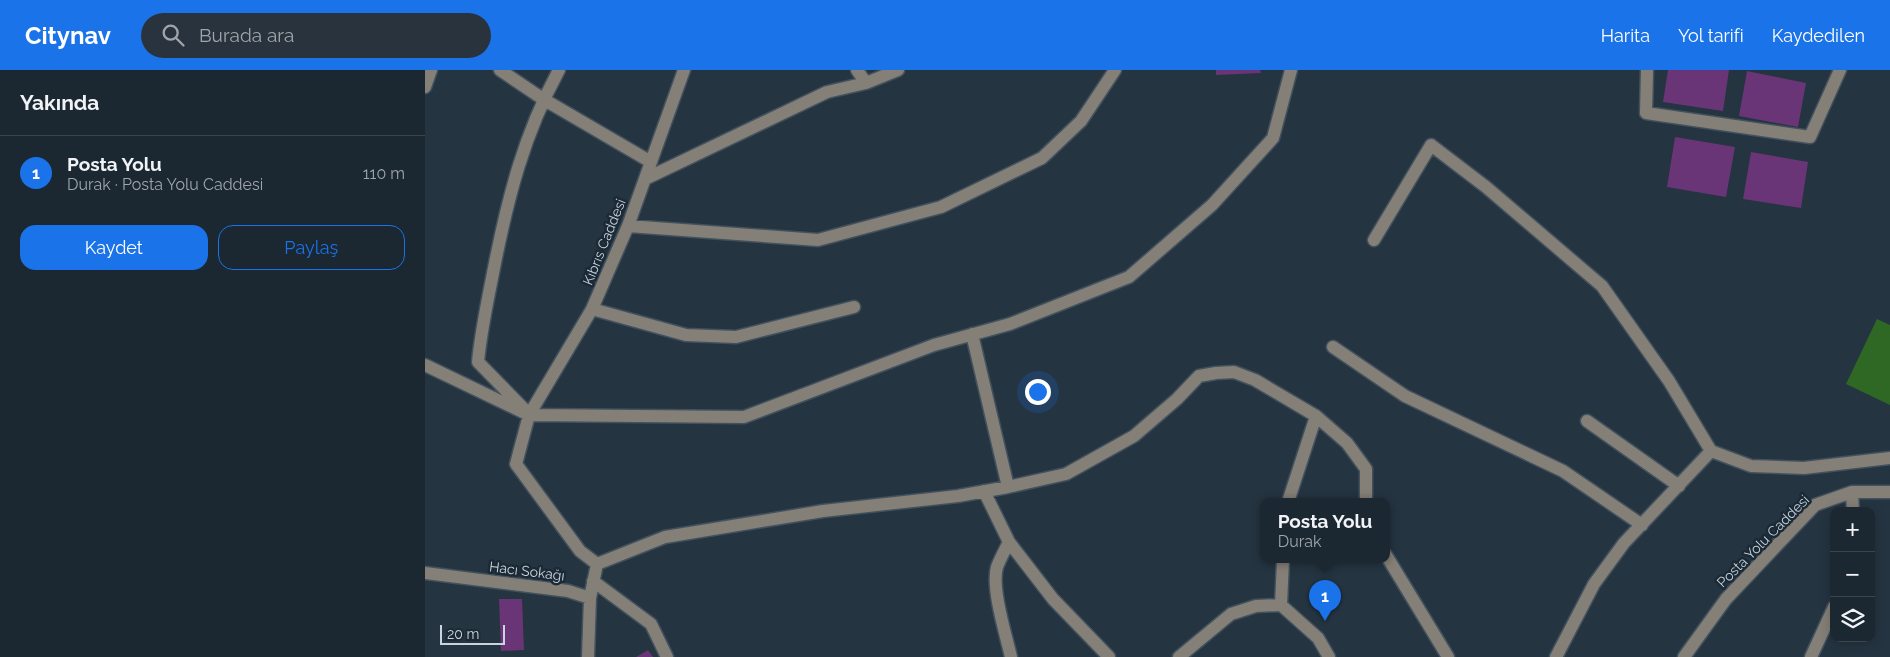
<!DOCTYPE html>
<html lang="tr">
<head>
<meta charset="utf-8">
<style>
	:root { --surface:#1b2731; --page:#28333d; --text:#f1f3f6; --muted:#a0a5ab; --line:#39444d; --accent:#1a73e8 }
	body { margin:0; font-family:Raleway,sans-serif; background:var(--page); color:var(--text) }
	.controls { position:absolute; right:15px; bottom:15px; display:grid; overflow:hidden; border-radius:10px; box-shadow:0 2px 12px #0003 }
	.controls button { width:45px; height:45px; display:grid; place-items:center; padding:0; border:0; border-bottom:1px solid var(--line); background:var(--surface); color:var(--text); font:25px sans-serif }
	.scale { position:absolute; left:15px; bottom:12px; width:65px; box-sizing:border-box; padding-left:5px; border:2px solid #cad4dc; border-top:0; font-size:14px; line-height:18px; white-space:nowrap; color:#cad4dc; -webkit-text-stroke:4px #1b2a36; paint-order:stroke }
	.you { position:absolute; left:612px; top:321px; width:18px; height:18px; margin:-12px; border:4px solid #fff; border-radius:50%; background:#1a73e8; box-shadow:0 0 0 8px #1a73e833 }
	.badge { display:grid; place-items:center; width:32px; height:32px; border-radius:50%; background:var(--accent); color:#fff; font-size:16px; font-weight:700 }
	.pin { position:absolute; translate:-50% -41px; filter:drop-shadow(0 1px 2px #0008) }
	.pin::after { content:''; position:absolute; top:26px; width:18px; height:15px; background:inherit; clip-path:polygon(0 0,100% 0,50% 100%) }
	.popup { position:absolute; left:835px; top:428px; width:130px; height:65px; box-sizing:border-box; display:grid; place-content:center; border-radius:10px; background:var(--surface); filter:drop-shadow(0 1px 4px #0005); font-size:16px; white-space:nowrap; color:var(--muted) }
	.popup b { font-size:19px; color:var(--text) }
	.popup::after { content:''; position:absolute; left:50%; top:100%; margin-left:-10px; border:10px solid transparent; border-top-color:var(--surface) }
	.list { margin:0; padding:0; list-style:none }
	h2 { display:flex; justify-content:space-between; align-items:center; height:65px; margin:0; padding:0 20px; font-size:21px }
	h2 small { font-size:16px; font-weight:400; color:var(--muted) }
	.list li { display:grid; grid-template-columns:32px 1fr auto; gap:15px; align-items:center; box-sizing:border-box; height:75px; padding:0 20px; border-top:1px solid var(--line) }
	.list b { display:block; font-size:19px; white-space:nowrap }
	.list p { margin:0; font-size:16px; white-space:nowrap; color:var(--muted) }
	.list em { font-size:16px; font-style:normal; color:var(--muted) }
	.actions { display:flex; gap:10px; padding:15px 20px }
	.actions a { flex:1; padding:11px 0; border:1px solid var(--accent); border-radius:15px; text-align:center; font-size:18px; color:var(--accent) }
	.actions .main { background:var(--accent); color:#fff }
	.icon { flex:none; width:28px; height:28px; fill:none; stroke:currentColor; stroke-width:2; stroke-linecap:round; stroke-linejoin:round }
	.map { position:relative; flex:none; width:1465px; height:587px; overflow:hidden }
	header { display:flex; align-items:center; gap:30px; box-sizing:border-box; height:70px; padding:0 25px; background:var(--accent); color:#fff }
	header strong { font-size:24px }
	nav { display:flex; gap:28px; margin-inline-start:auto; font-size:18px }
	.search { width:350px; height:45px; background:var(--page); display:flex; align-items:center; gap:12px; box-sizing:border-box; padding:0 18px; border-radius:28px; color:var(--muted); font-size:19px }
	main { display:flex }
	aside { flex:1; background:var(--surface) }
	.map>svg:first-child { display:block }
	.green { fill:#2e6824 }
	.building { fill:#693576 }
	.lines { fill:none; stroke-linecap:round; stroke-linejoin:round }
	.minor-casing { stroke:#42515d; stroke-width:15 }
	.minor { stroke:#847f77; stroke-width:12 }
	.labels { text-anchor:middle; stroke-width:5; stroke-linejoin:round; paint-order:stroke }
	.street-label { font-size:14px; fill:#cad4dc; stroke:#1b2a36 }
</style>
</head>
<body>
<header>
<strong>Citynav</strong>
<div class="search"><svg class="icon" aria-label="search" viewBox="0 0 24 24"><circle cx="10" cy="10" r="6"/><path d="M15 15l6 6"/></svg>Burada ara</div>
<nav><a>Harita</a><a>Yol tarifi</a><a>Kaydedilen</a></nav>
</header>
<main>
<aside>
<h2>Yakında<small></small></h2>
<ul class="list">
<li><span class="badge">1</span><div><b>Posta Yolu</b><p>Durak · Posta Yolu Caddesi</p></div><em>110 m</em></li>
</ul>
<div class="actions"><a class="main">Kaydet</a><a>Paylaş</a></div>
</aside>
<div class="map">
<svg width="1465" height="587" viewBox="0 0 1465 587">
	<rect width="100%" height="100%" fill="#243441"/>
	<path class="green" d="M1452 249 1465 255V335L1421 314Z"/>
	<path class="building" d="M791 0H835L836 3 791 5Z
		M1243 0H1304L1298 41 1238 32Z
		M1322 1 1381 13 1373 57 1314 46Z
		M1250 67 1310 77 1301 127 1242 117Z
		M1326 82 1383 92 1376 138 1318 129Z
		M74 529H97L99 580 76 581Z
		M223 580 228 587H211Z"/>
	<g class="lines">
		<g class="minor-casing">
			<path id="minor" d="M75 0 118 29 226 92
				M259 0 203 156 167 239 104 345 91 394 155 481 172 494 240 467 398 441 533 426 583 417 641 404 709 366 752 329 774 306 791 303 809 302 830 310 891 346 922 373 941 399V432
				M432 0 441 13
				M1222 0 1221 43 1385 67 1415 0
				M0 17 6 0
				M220 109 402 22 441 13 473 0
				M203 156 393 170 516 137 617 88 656 51 690 0
				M949 170 1006 75 1061 117 1177 216 1244 311 1286 381 1326 396 1379 398 1465 388
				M167 239 261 265 311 267 429 237
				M547 264 583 417
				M908 277 980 326 1138 401 1217 455
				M0 295 104 345 319 347 509 275 585 254 704 207 787 135 848 68 866 0
				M99 339 53 292C56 260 63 229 69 198 83 127 99 64 134 0
				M1162 351 1254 416
				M559 421 584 472 628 529 684 587
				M1427 422 1428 441
				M863 432 891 346
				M584 472C580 480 575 489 572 497 566 518 581 565 586 587
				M961 485 1023 587
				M0 503 143 521 165 528 172 494
				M168 511 226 554 242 587
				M856 535 858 490
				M163 587 165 528
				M754 587 806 544 831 536 856 535 893 568 904 587
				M1131 587 1169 514 1199 473 1286 381
				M1259 587 1301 529 1390 435 1427 422H1465
				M1386 587 1409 537"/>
		</g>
		<use href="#minor" class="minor"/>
	</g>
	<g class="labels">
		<g class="street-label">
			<text transform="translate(179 172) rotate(-68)" y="5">Kıbrıs Caddesi</text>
			<text transform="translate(1338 471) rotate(-45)" y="5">Posta Yolu Caddesi</text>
			<text transform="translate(102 501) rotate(7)" y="5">Hacı Sokağı</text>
		</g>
	</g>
</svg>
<div class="controls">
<button>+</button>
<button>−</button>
<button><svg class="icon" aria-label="layers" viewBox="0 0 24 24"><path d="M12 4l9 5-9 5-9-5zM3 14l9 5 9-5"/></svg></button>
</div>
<div class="scale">20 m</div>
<div class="you"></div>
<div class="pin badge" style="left:900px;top:551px">1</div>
<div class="popup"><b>Posta Yolu</b>Durak</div>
</div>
</main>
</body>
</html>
